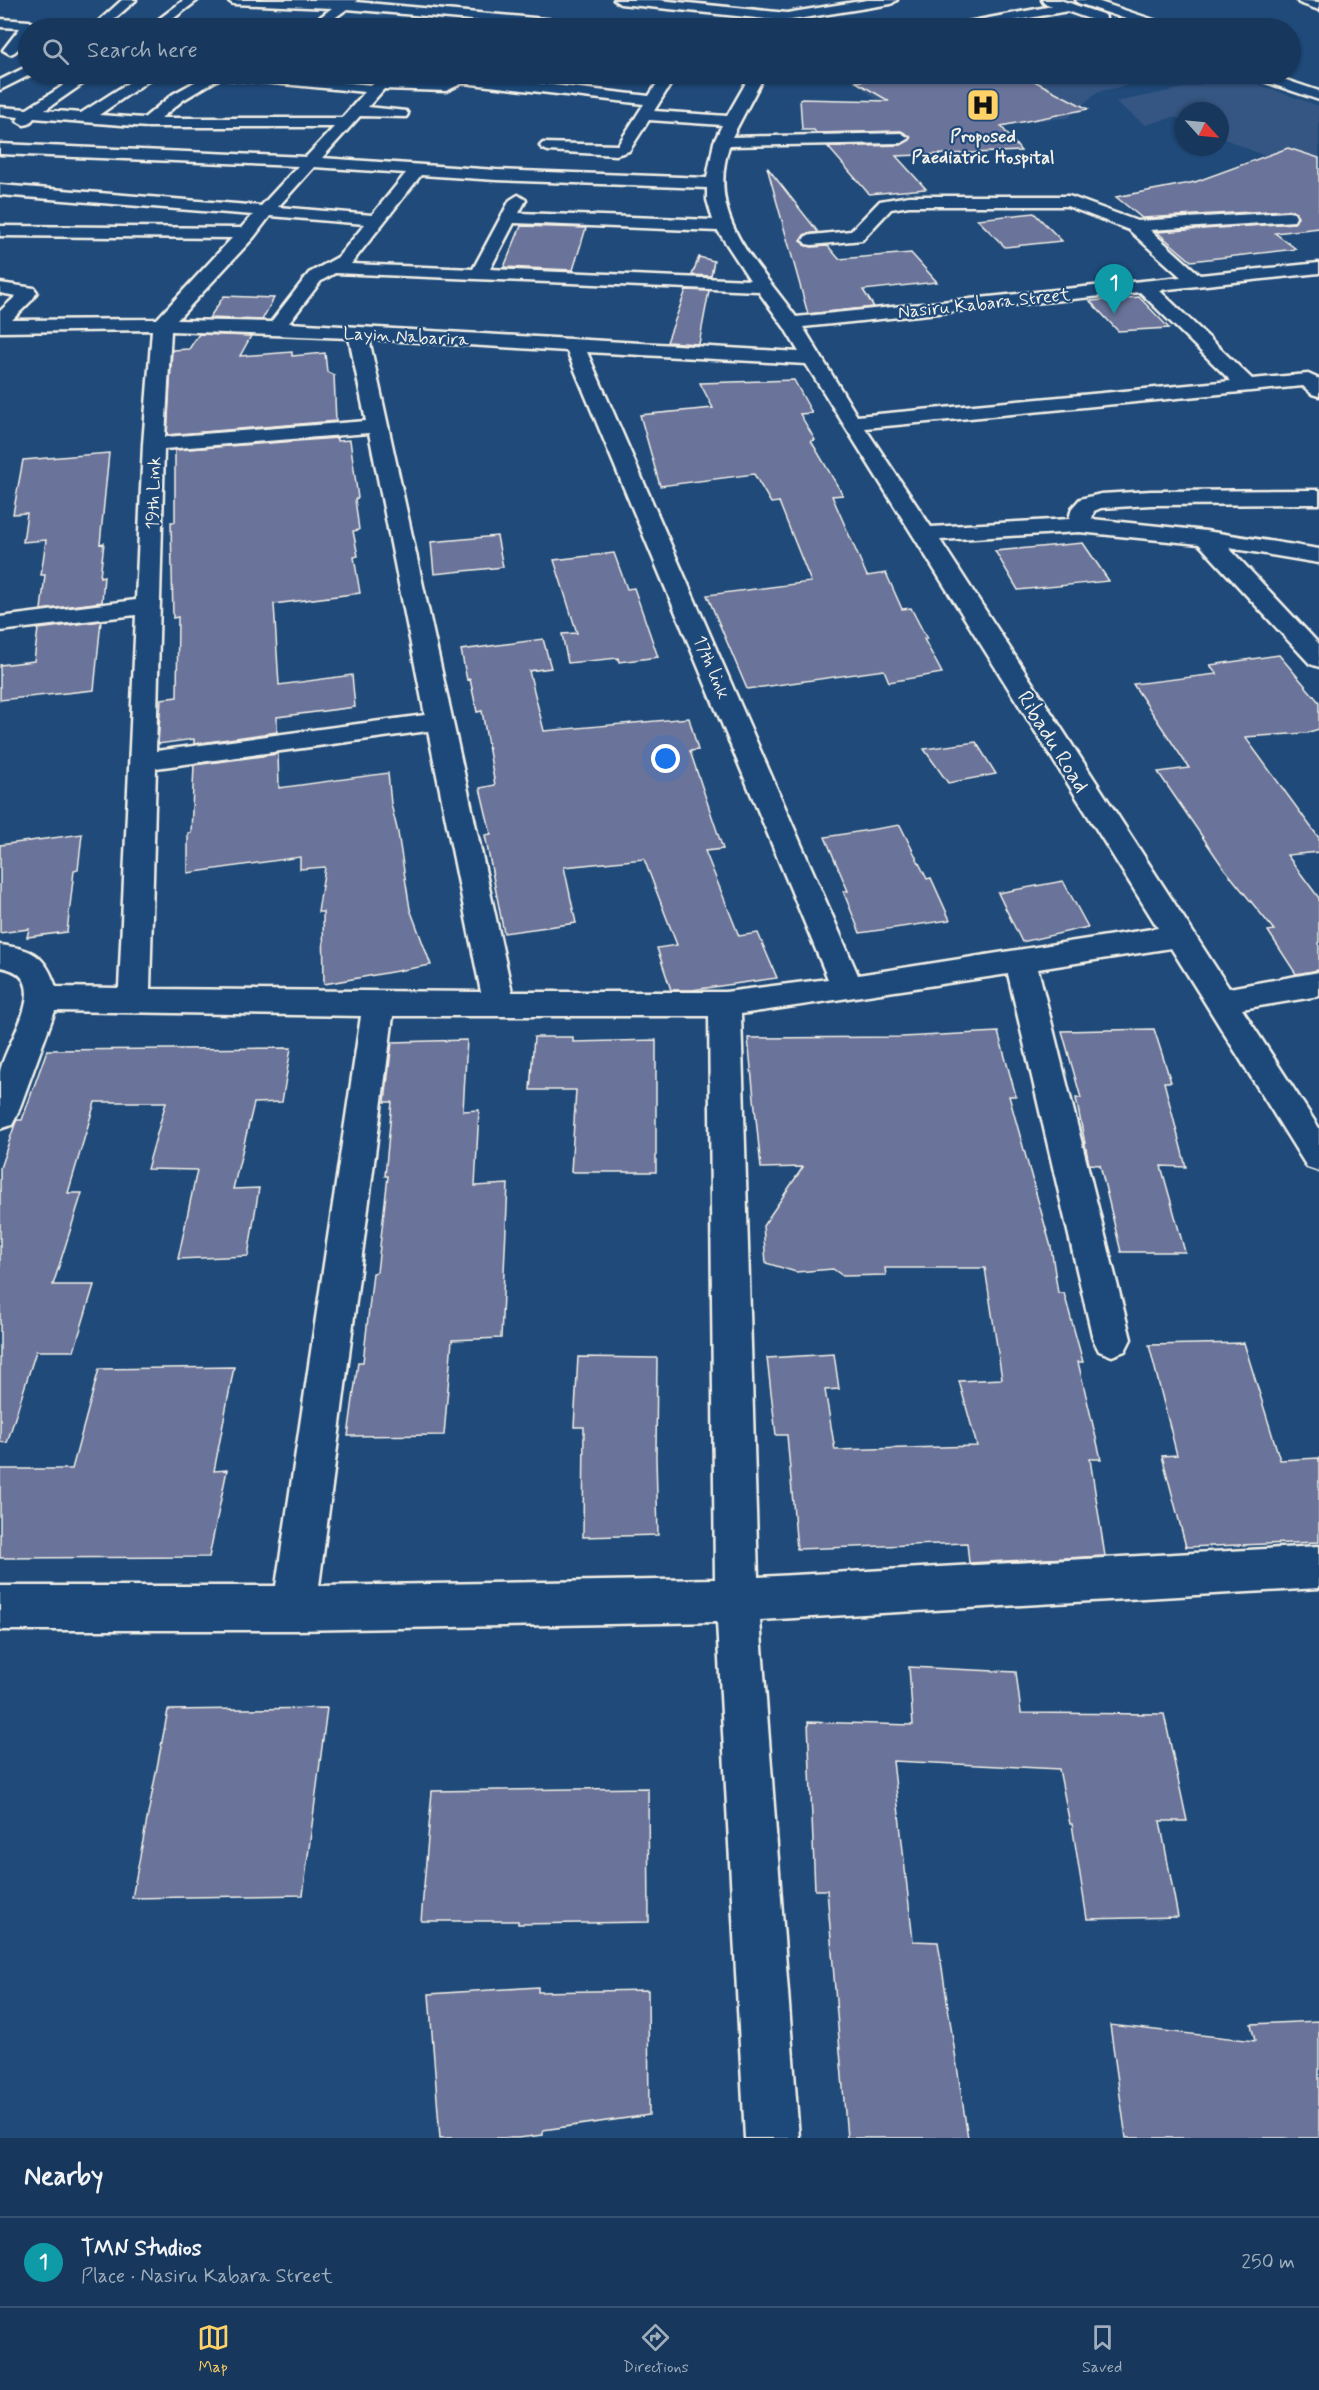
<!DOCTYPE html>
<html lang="en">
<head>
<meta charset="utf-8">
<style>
	:root { --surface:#17385c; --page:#244365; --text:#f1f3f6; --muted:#9eacbb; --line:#365272; --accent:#ffd166 }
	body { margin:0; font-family:Mynerve,sans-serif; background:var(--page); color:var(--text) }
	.compass { position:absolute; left:1175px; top:102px; width:54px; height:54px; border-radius:50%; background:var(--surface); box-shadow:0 2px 4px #0004; rotate:117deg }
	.you { position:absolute; left:666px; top:759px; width:21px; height:21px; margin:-15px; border:4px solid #fff; border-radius:50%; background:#1a73e8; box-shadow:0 0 0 9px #1a73e833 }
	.badge { display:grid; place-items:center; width:39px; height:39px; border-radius:50%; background:var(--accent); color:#fff; font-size:20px; font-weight:700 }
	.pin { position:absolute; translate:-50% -50px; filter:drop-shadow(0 2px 3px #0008) }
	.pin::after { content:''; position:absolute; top:32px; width:21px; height:18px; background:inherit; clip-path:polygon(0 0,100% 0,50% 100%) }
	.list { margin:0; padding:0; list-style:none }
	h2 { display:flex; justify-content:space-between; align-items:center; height:78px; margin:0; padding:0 24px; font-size:26px }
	h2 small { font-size:20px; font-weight:400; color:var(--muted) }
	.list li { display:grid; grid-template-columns:39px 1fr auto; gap:18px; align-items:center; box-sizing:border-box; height:90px; padding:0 24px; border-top:2px solid var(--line) }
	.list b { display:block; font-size:22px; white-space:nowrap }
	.list p { margin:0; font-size:20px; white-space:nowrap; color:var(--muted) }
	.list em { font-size:20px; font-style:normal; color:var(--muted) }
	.icon { flex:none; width:33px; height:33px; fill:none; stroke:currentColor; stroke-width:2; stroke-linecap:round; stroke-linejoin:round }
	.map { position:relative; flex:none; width:1319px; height:2138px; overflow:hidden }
	.search { position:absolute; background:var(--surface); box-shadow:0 2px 4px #0004; left:18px; right:18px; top:18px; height:66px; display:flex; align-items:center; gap:15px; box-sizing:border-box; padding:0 21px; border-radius:33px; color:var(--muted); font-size:22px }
	.sheet { height:168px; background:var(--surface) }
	nav { display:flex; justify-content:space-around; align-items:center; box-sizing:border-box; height:84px; border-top:2px solid var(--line); background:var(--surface); font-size:16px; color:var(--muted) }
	nav a { display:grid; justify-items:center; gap:3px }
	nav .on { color:var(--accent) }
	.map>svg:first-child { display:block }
	.built { fill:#365683 }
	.building { fill:#6b7399; stroke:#f4f1e8; stroke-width:1.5 }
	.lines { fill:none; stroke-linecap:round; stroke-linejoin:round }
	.minor-casing { stroke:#f4f1e8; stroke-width:5 }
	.major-casing { stroke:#f4f1e8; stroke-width:5 }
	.minor { fill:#1f4a7a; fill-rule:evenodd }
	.major { fill:#1f4a7a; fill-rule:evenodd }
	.labels { text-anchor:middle; stroke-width:4.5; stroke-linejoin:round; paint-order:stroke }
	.far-poi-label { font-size:18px; font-weight:bold; fill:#f4f1e8; stroke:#1f4a7a }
	.far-street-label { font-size:18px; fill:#f4f1e8; stroke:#1f4a7a }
	.street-label { font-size:22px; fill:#f4f1e8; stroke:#1f4a7a }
</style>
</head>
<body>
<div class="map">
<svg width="1319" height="2138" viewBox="0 0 1319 2138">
	<rect width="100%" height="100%" fill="#1f4a7a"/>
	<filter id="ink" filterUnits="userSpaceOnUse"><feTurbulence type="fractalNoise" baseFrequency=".0167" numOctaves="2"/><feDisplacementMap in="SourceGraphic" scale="12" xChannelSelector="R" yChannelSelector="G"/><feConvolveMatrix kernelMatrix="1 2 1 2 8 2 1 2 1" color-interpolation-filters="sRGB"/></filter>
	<g filter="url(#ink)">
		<path class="built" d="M1052 18 1076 28H996Z
			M845 74H1179L1097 92 1068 118 916 131Z
			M1237 77 1319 106V179L1220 137V111H1184V121L1174 117 1145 125 1116 102Z"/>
		<path class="building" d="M855 74H1021L1088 109 1001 126 1021 151 896 156 926 189 869 194 828 147 901 145 910 140V136L901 131 816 133 814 130H802L800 99 889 101 856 82 869 80Z
			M1288 148 1319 158V228L1275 233 1296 249 1191 261 1157 232 1294 223 1298 216 1294 211 1288 210 1142 218 1116 197 1195 182Z
			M767 167 818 232 804 235 801 240 804 245 812 247 828 246 839 259 911 253 937 282 863 290 874 307 808 314Z
			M1034 213 1062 241 1005 247 977 219Z
			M521 226 586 228 573 270 504 267Z
			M699 257 714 261 711 276 692 275Z
			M686 290 709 291 699 344 667 342Z
			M224 296 274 298 262 320 209 318Z
			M1139 297 1169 328 1118 331 1090 301Z
			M199 334 251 336 240 356 292 352V356L325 353 327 372 334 375 336 421 167 435 172 350 189 349Z
			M794 380 812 413 800 414 815 440 811 441 843 495 832 496 867 576 886 573 902 609 911 608 927 639H924L942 673 889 682 884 670 747 689 707 595 811 582 779 502 771 503 754 474 660 486 640 415 713 408 700 383Z
			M337 438V441L350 440 358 498 355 499 359 530 353 531 358 556 354 557 360 593 274 604 279 685 352 675 355 707 277 717V732L194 744V739L158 744 161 699 177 697 178 617 173 618 171 522H175V450Z
			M109 453 100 544 104 543 100 577 104 576 102 602 41 610 45 575H41L46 540 23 542 27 513 13 514 23 460Z
			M497 536 503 567 434 574 431 542Z
			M1083 543 1109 581 1018 590 995 551Z
			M614 553 627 589 634 588 658 657 619 662 618 658 568 663 562 634 577 633 554 560Z
			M101 621 94 690 0 700V665L34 661 38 629Z
			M543 639 551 668 529 671 544 731 689 718 698 750 690 751 723 849 705 851 739 936 758 933 777 978 692 990H671L657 948 677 945 644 859 564 867 576 923 504 933 485 835 491 834 480 788 495 785 482 711 477 712 470 679 467 680 461 650Z
			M1279 655 1319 702V729L1306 733 1245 737 1319 838V852L1287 855 1319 898V970L1296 974 1268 931 1274 930 1223 867 1158 772 1189 768 1133 684 1217 674 1210 665Z
			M976 742 996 774 948 783 924 749Z
			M278 754 279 788 388 773 391 804 398 833 410 909 431 965 324 984 323 912H318L325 867 300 869V857L188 873V833H191L194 765Z
			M900 825 927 879 931 878 950 920 860 933 843 891H848L825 837Z
			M82 834 78 870 74 871 67 932 27 937 29 929 0 933V845Z
			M1063 881 1088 927 1022 942 998 893Z
			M1154 1029 1171 1082H1164L1186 1167 1161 1166 1185 1252H1121L1100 1165 1089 1164 1076 1098H1081L1062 1031Z
			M998 1032 1016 1096H1009L1051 1247 1058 1293H1064L1083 1362H1078L1101 1459H1090L1105 1556 969 1563 967 1543 797 1549 787 1435H776L767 1358 834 1354 839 1389 825 1390 835 1450 977 1446 959 1381 1002 1379 985 1268H885L886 1275 843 1276 833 1269 796 1272 766 1263 763 1226 803 1167 761 1168 748 1038 902 1037Z
			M534 1037H573V1042L656 1040V1172H571L576 1090H530Z
			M467 1040 463 1111 479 1110 475 1186 508 1184 501 1338 452 1340 444 1435 348 1436 358 1362H363L373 1273 377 1272 388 1176H385L392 1102H385L392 1042Z
			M291 1048 282 1102 254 1103 233 1189 259 1188 248 1256 178 1259 197 1170 147 1169 166 1102H95L68 1193H82L53 1285H94L74 1351H36L7 1443 0 1442V1168L15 1124 17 1120H22L47 1050Z
			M1244 1343 1280 1460 1319 1458V1542L1186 1547 1162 1456 1177 1455 1149 1345Z
			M578 1357 657 1358 656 1457 658 1535 583 1537 584 1427H574Z
			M234 1367 214 1471 227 1470 209 1557 0 1558V1469H72L99 1369Z
			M909 1667 1016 1672 1021 1713 1164 1714 1187 1821H1160L1178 1917 1087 1919 1072 1824H1070L1059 1769 893 1761 913 1941 938 1942 968 2138H847L827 1890H815L808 1722 913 1725Z
			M327 1708 303 1895 132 1898 168 1710Z
			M648 1788 649 1922 518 1924V1921H421L432 1791Z
			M538 1987V1992L648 1990 649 2115 543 2130V2135L518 2138H440L429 1994Z
			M1319 2021V2138H1126L1110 2025 1255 2041 1251 2024Z"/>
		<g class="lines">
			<g class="minor-casing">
				<path id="minor" d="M122 0H136L104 28H91Z
					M184 0H198L161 28H147Z
					M227 0H357L356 2 601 24 608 28H563L347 9 321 28H306L332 8 233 4Z
					M614 0H659L787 13 867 0H897L891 4 785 21 620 4Z
					M1297 0 1319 2V10L1299 3Z
					M1068 3 1073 4 1074 7 1073 10 975 28H950L957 24Z
					M0 19 29 21 36 25 33 28H28C28 37 19 52 10 54L3 50 20 28 0 27Z
					M28 66V74H32L0 90V80Z
					M81 74H97L45 110 81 113 142 74H158L99 115 144 118 173 94 209 74H257L372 85 383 74H397L391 81 443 83 460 74H477L476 76 649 96 663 74H677L654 111 727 116 751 74H765L732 137 901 133 909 138 901 143 729 146C706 220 757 262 796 317L1181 277 1129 230 1067 206H909L891 209 862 240 812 245 806 244 803 240 806 236 812 235 851 231 880 201 909 196H1069L1137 221 1288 212 1294 213 1296 217 1294 221 1150 230 1200 275 1319 263V273L1159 290 1252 379 1308 374 1319 379V396L1312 394 1303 386 865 428 931 527 1069 519 1072 508 1080 499 1101 494 1151 491 1319 490V504L1151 505 1101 508 1094 511 1092 519 1206 531 1319 549V563L1229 548 1319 644V667L1310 664 1199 544 1079 532 940 540 1229 988 1319 972V996L1242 1009 1319 1128V1171L1307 1167 1171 948 1038 969 1131 1339 1125 1351 1112 1356 1099 1351 1093 1339 1008 974 741 1014 758 1577 1319 1546V1588L760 1620 799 2138H745L717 1622 294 1630H0V1586H276L361 1016 55 1011 17 1115 12 1125 0 1129C0 1110 0 1090 0 1072 5 1042 58 976 0 967V945C33 949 45 955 56 987L119 988 136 615 0 631V617L136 600 143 444 152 330 0 332V311L16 296 0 293V283L34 288 37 292 32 300 12 320 157 319 232 238 0 236V226L241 228 253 215 0 195V185L261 206 298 166 0 154V144L306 157 334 127H147L34 118 29 124 24 125 17 121 19 117 0 115V107L27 109ZM220 78 365 92 342 118H161L183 100ZM463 83 644 104 618 145 543 143 540 146 543 149 548 151 616 155 629 151 649 120 722 125 714 142 707 178 496 170 322 158 360 116 406 117 408 114 406 111 368 107 384 89 446 91ZM314 167 406 173 372 215 278 207ZM421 175 496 180 707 188V200L713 220 519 213 526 200 518 195 510 200 473 269 351 264ZM270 216 365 224 338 257 309 273 271 322 177 320 254 237ZM514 223 718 231 750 280 490 269ZM335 273 758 291 784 327 799 352 289 323 321 281ZM1140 292 1231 381 857 416 803 327ZM171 331 349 338 366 421 165 437ZM369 339 567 351 828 979 725 992H512ZM587 352 806 364 1158 928 858 975ZM369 433 425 715 156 751 164 449ZM428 731 481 992 150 989 156 768ZM393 1016H709L715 1579 319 1586Z"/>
			</g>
			<g class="major-casing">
				<path id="major" d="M1042 0H1060L1105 15 1106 18 1105 21H1095L1044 3Z
					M1076 0H1094L1169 25 1171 28H1153L1078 3Z
					M1249 74H1268L1319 91V100L1251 77Z"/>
			</g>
			<use href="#minor" class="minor"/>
			<use href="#major" class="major"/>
		</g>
	</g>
	<defs>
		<g id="hospital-square" transform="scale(1.725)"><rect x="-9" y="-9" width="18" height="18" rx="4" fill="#ffd166" stroke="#1f4a7a"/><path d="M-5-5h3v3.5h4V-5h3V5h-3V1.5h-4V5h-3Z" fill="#111"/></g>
	</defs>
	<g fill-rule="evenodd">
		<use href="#hospital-square" x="983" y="105"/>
	</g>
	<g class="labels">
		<g class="far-poi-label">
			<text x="983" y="142">Proposed<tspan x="983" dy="21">Paediatric Hospital</tspan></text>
		</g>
		<g class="far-street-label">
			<text transform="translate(984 303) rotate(-6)" y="6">Nasiru Kabara Street</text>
			<text transform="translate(406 336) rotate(3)" y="6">Layin Nabarira</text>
			<text transform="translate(153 493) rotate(-88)" y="6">19th Link</text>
			<text transform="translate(712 667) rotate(67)" y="6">17th link</text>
		</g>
		<g class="street-label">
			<text transform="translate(1054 741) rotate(58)" y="8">Ribadu Road</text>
		</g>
	</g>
</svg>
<svg class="compass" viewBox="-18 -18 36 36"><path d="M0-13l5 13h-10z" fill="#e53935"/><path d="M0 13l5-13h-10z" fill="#9eacbb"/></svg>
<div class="you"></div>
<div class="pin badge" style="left:1114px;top:314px;background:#0f9aa8">1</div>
<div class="search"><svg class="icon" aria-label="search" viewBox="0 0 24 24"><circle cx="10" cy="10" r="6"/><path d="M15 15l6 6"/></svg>Search here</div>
</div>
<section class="sheet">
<h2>Nearby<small></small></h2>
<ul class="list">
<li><span class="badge" style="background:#0f9aa8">1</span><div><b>TMN Studios</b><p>Place · Nasiru Kabara Street</p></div><em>250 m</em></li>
</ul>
</section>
<nav>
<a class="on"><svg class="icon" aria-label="map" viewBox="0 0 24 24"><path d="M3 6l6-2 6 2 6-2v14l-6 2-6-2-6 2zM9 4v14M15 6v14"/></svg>Map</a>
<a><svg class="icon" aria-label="directions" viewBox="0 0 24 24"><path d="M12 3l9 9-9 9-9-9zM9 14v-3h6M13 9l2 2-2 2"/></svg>Directions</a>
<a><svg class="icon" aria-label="saved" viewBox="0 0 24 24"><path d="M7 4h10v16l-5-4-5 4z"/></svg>Saved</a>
</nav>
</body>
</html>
